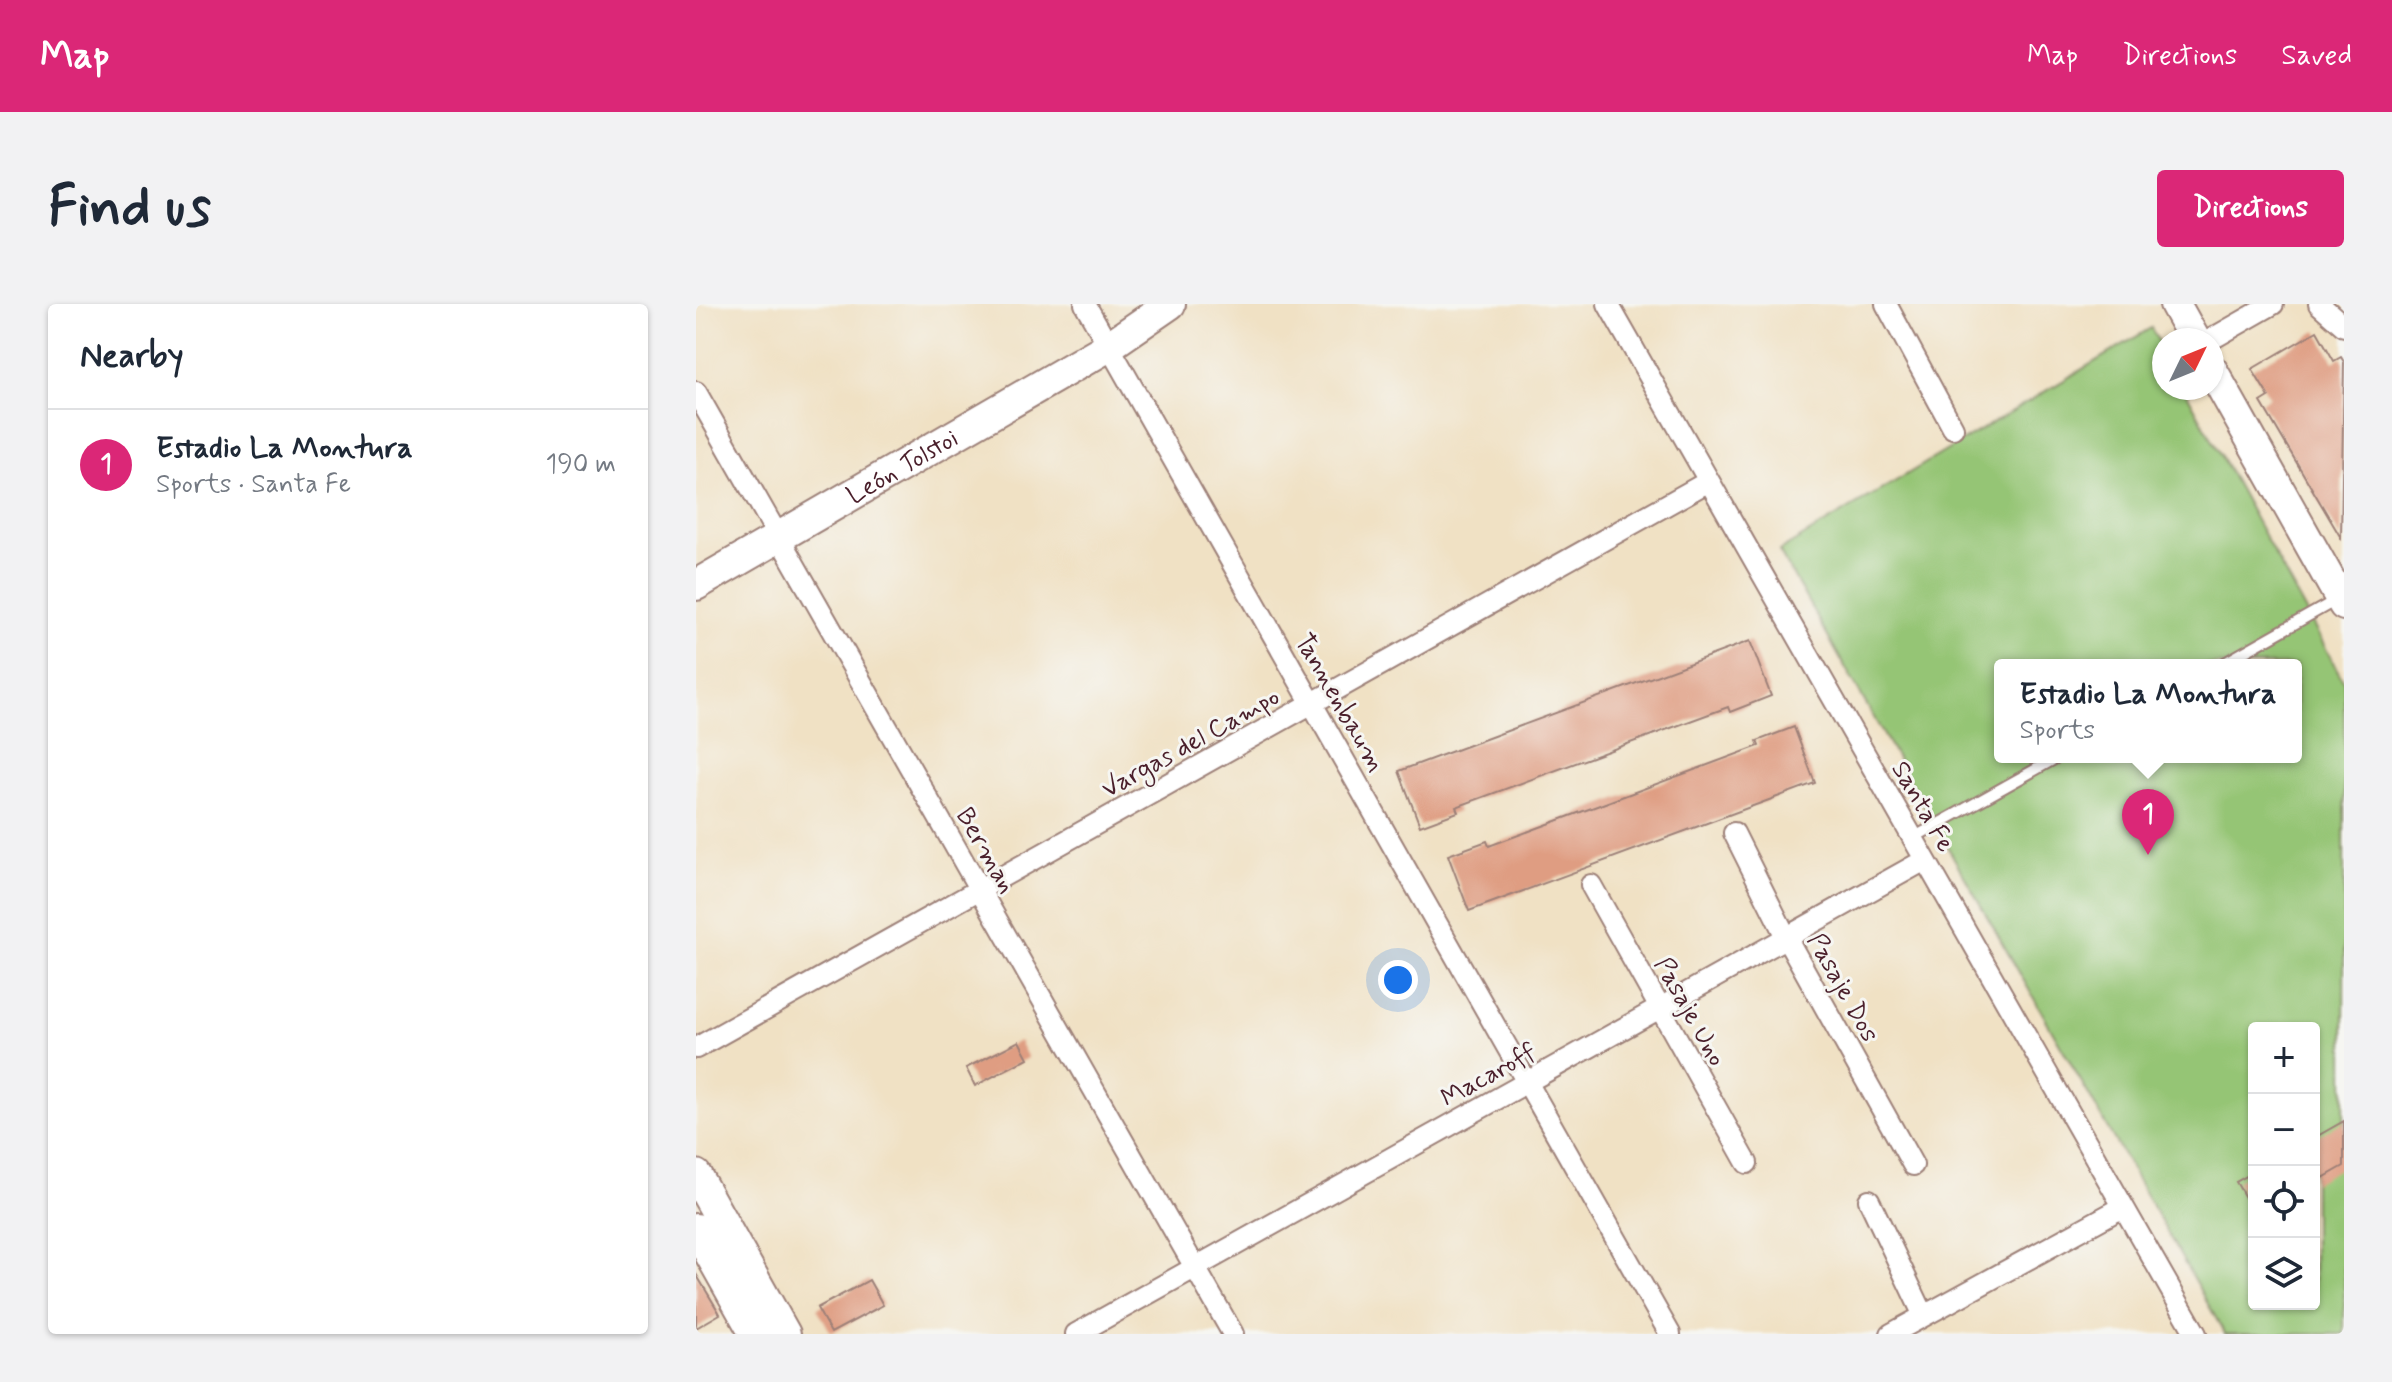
<!DOCTYPE html>
<html lang="en">
<head>
<meta charset="utf-8">
<style>
	:root { --surface:#fff; --page:#f2f2f3; --text:#1f2937; --muted:#747a83; --line:#e0e1e3; --accent:#db2777 }
	body { margin:0; font-family:Mynerve,sans-serif; background:var(--page); color:var(--text) }
	.controls { position:absolute; right:24px; bottom:24px; display:grid; overflow:hidden; border-radius:8px; box-shadow:0 2px 6px #0004 }
	.controls button { width:72px; height:72px; display:grid; place-items:center; padding:0; border:0; border-bottom:2px solid var(--line); background:var(--surface); color:var(--text); font:40px sans-serif }
	.compass { position:absolute; left:1456px; top:24px; width:72px; height:72px; border-radius:50%; background:var(--surface); box-shadow:0 2px 6px #0004; rotate:47deg }
	.you { position:absolute; left:702px; top:676px; width:28px; height:28px; margin:-20px; border:6px solid #fff; border-radius:50%; background:#1a73e8; box-shadow:0 0 0 12px #1a73e833 }
	.badge { display:grid; place-items:center; width:52px; height:52px; border-radius:50%; background:var(--accent); color:#fff; font-size:26px; font-weight:700 }
	.pin { position:absolute; translate:-50% -66px; filter:drop-shadow(0 2px 4px #0008) }
	.pin::after { content:''; position:absolute; top:42px; width:28px; height:24px; background:inherit; clip-path:polygon(0 0,100% 0,50% 100%) }
	.popup { position:absolute; left:1298px; top:355px; width:308px; height:104px; box-sizing:border-box; display:grid; place-content:center; border-radius:8px; background:var(--surface); filter:drop-shadow(0 2px 6px #0005); font-size:26px; white-space:nowrap; color:var(--muted) }
	.popup b { font-size:30px; color:var(--text) }
	.popup::after { content:''; position:absolute; left:50%; top:100%; margin-left:-16px; border:16px solid transparent; border-top-color:var(--surface) }
	.list { margin:0; padding:0; list-style:none }
	h2 { display:flex; justify-content:space-between; align-items:center; height:104px; margin:0; padding:0 32px; font-size:34px }
	h2 small { font-size:26px; font-weight:400; color:var(--muted) }
	.list li { display:grid; grid-template-columns:52px 1fr auto; gap:24px; align-items:center; box-sizing:border-box; height:112px; padding:0 32px; border-top:2px solid var(--line) }
	.list b { display:block; font-size:30px; white-space:nowrap }
	.list p { margin:0; font-size:26px; white-space:nowrap; color:var(--muted) }
	.list em { font-size:26px; font-style:normal; color:var(--muted) }
	.icon { flex:none; width:44px; height:44px; fill:none; stroke:currentColor; stroke-width:2; stroke-linecap:round; stroke-linejoin:round }
	.map { position:relative; flex:none; width:1648px; height:1030px; overflow:hidden; border-radius:8px }
	header { display:flex; align-items:center; gap:48px; box-sizing:border-box; height:112px; padding:0 40px; background:var(--accent); color:#fff }
	header strong { font-size:38px }
	nav { display:flex; gap:44px; margin-inline-start:auto; font-size:28px }
	.intro { display:flex; align-items:center; justify-content:space-between; box-sizing:border-box; height:192px; padding:0 48px }
	h1 { margin:0; font-size:56px }
	.button { padding:20px 36px; border-radius:8px; background:var(--accent); color:#fff; font-size:28px; font-weight:700 }
	main { display:flex; gap:48px; padding:0 48px }
	aside { flex:1; background:var(--surface); border-radius:8px; box-shadow:0 2px 6px #0004 }
	.map>svg:first-child { display:block }
	.green { fill:#95c575; stroke:#707250; stroke-width:2; fill-rule:evenodd }
	.building { fill:#df9d82 }
	.lines { fill:none; stroke-linecap:round; stroke-linejoin:round }
	.lane-casing { stroke:#9d8078; stroke-width:14 }
	.street-casing { stroke:#9d8078; stroke-width:24 }
	.secondary-casing { stroke:#9d8078; stroke-width:34 }
	.lane { stroke:#fff; stroke-width:10 }
	.street { stroke:#fff; stroke-width:20 }
	.secondary { stroke:#fff; stroke-width:30 }
	.labels { text-anchor:middle; stroke-width:6; stroke-linejoin:round; paint-order:stroke }
	.street-label { font-size:26px; fill:#4a1f2b; stroke:#f6f6f2 }
</style>
</head>
<body>
<header>
<strong>Map</strong>
<nav><a>Map</a><a>Directions</a><a>Saved</a></nav>
</header>
<div class="intro"><h1>Find us</h1><a class="button">Directions</a></div>
<main>
<aside>
<h2>Nearby<small></small></h2>
<ul class="list">
<li><span class="badge">1</span><div><b>Estadio La Montura</b><p>Sports · Santa Fe</p></div><em>190 m</em></li>
</ul>
</aside>
<div class="map">
<svg width="1648" height="1030" viewBox="0 0 1648 1030">
	<rect width="100%" height="100%" fill="#f6f6f2"/>
	<filter id="ink" filterUnits="userSpaceOnUse"><feTurbulence type="fractalNoise" baseFrequency=".0125" numOctaves="2"/><feDisplacementMap in="SourceGraphic" scale="16" xChannelSelector="R" yChannelSelector="G"/><feConvolveMatrix kernelMatrix="1 2 1 2 8 2 1 2 1" color-interpolation-filters="sRGB"/></filter>
	<filter id="wash" filterUnits="userSpaceOnUse"><feTurbulence type="fractalNoise" baseFrequency=".006" numOctaves="4" result="noise"/><feDisplacementMap in="SourceGraphic" scale="32" xChannelSelector="R" yChannelSelector="G"/><feGaussianBlur stdDeviation="1.8" result="paint"/><feColorMatrix in="noise" values="0 0 0 0 0 0 0 0 0 0 0 0 0 0 0 0 0 1.4 0 .05"/><feComposite in="paint" operator="in"/></filter>
	<g filter="url(#wash)">
		<rect width="100%" height="100%" fill="#f0e1c4"/>
		<path class="green" d="M1455 24 1468 48V84H1488L1648 378V1030H1529L1083 247ZM1304 361H1600V453H1304ZM1558 724H1618V1000H1558Z"/>
		<g id="blocks">
			<path class="building" d="M1621 27 1638 57 1645 53 1648 58 1645 234 1565 98 1573 93 1556 65Z
				M1054 337 1075 392 1034 408 1032 403 760 503 762 508 724 522 703 467Z
				M1098 423 1119 479 773 607 752 551 791 537 793 542 1063 442 1061 437Z
				M323 737 332 754 279 782 270 764Z
				M1648 817V862L1618 879V834Z
				M1558 868V909L1540 878Z
				M0 970 24 1010 0 1024Z
				M173 976 187 1001 135 1029 121 1004Z"/>
		</g>
	</g>
	<g filter="url(#ink)">
		<use href="#blocks" fill-opacity="0" stroke="#9d8078" stroke-width="2"/>
		<g class="lines">
			<g class="lane-casing">
				<path id="lane" d="M1525 361 1642 295
					M1217 534 1362 453"/>
			</g>
			<g class="street-casing">
				<path id="street" d="M389 0 974 1030
					M912 0 1500 1030
					M1190 0 1257 124
					M1623 0 1648 22
					M1514 36 1577 0
					M0 88 537 1030
					M1038 529 1090 633 1217 861
					M895 581 1051 859
					M0 744 1013 177
					M1173 896 1228 1012
					M380 1030 1229 556
					M1195 1030 1427 903"/>
			</g>
			<g class="secondary-casing">
				<g id="secondary">
					<path d="M1479 0 1499 36"/>
					<path d="M1516 66 1648 301"/>
					<path id="s1" d="M0 281 413 42 474 0"/>
					<path d="M0 871 89 1030"/>
					<path d="M0 925 59 1030"/>
				</g>
			</g>
			<use href="#lane" class="lane"/>
			<use href="#street" class="street"/>
			<use href="#secondary" class="secondary"/>
		</g>
	</g>
	<g class="labels">
		<g class="street-label">
			<text dy="9" stroke="none"><textPath href="#s1" startOffset="238">León Tolstoi</textPath></text>
			<text transform="translate(645 398) rotate(60)" y="9">Tannenbaum</text>
			<text transform="translate(494 438) rotate(-29)" y="9">Vargas del Campo</text>
			<text transform="translate(1228 502) rotate(60)" y="9">Santa Fe</text>
			<text transform="translate(291 546) rotate(60)" y="9">Berman</text>
			<text transform="translate(1148 683) rotate(61)" y="9">Pasaje Dos</text>
			<text transform="translate(995 707) rotate(61)" y="9">Pasaje Uno</text>
			<text transform="translate(792 770) rotate(-29)" y="9">Macaroff</text>
		</g>
	</g>
</svg>
<div class="controls">
<button>+</button>
<button>−</button>
<button><svg class="icon" aria-label="locate" viewBox="0 0 24 24"><circle cx="12" cy="12" r="6"/><path d="M12 2v4M12 18v4M2 12h4M18 12h4"/></svg></button>
<button><svg class="icon" aria-label="layers" viewBox="0 0 24 24"><path d="M12 4l9 5-9 5-9-5zM3 14l9 5 9-5"/></svg></button>
</div>
<svg class="compass" viewBox="-18 -18 36 36"><path d="M0-13l5 13h-10z" fill="#e53935"/><path d="M0 13l5-13h-10z" fill="#747a83"/></svg>
<div class="you"></div>
<div class="pin badge" style="left:1452px;top:551px">1</div>
<div class="popup"><b>Estadio La Montura</b>Sports</div>
</div>
</main>
</body>
</html>
